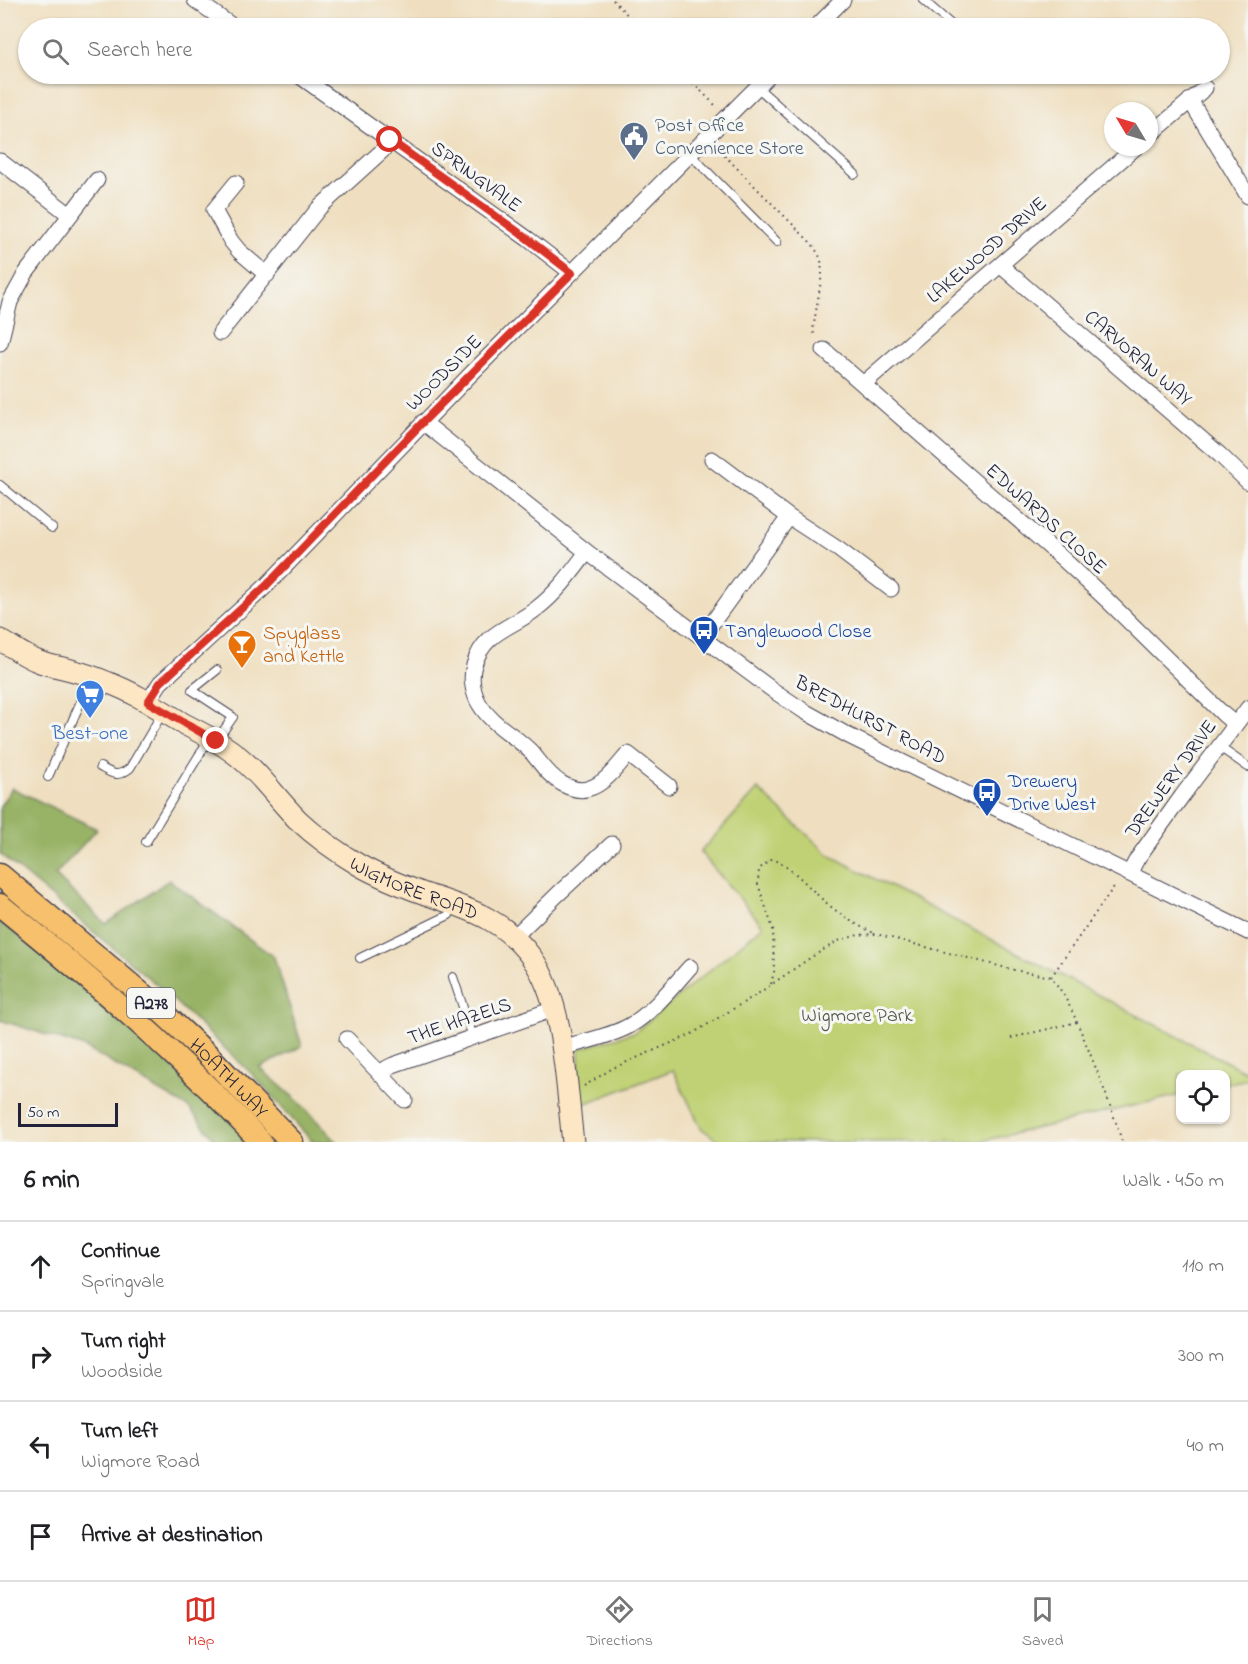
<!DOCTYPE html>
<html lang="en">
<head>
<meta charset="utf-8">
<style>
	:root { --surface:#fff; --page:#f6f6f6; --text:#202124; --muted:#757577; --line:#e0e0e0; --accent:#d93025 }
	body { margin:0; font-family:"Indie Flower",sans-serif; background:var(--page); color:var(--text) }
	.controls { position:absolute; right:18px; bottom:18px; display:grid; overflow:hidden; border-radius:12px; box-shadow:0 2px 4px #0004 }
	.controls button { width:54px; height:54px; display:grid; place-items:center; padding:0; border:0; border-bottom:2px solid var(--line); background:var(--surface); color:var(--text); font:30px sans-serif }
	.compass { position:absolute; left:1104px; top:102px; width:54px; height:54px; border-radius:50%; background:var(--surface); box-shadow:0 2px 4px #0004; rotate:308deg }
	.scale { position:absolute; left:18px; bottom:15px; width:100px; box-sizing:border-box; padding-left:6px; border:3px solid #22223b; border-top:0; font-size:16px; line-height:21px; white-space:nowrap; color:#22223b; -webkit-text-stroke:4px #f6f6f2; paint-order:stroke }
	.stop { position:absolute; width:18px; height:18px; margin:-14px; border:4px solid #d93025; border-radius:50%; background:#fff }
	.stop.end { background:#d93025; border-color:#fff; box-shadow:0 2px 6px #0008 }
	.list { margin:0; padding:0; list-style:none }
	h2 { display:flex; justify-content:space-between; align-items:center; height:78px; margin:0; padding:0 24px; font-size:26px }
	h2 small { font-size:20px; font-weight:400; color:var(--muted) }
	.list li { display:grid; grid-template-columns:39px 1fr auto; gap:18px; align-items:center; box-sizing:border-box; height:90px; padding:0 24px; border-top:2px solid var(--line) }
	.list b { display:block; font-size:22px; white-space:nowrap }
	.list p { margin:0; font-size:20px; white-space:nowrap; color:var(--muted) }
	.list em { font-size:20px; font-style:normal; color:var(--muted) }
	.icon { flex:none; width:33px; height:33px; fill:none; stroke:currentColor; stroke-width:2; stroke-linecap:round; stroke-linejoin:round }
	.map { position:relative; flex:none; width:1248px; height:1142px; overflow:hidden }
	.search { position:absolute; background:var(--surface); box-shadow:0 2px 4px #0004; left:18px; right:18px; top:18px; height:66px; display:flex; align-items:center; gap:15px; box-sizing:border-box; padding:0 21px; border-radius:33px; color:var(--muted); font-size:22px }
	.sheet { height:438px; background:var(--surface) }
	nav { display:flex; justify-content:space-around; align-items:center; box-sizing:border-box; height:84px; border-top:2px solid var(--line); background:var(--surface); font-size:16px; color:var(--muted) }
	nav a { display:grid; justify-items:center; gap:3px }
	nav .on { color:var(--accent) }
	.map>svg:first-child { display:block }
	.green { fill:#c0d174; stroke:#717a58; stroke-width:1.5 }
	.forest { fill:#98b366; stroke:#5d6a50; stroke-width:1.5 }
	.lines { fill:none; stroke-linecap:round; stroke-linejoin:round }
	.lane-casing { stroke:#413e4f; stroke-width:10 }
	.street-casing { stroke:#413e4f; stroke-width:17 }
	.secondary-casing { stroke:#413e4f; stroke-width:23 }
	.primary-casing { stroke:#413e4f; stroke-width:25 }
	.path { stroke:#413e4f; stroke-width:2; stroke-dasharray:1.5 4.5; stroke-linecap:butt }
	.lane { stroke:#fff; stroke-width:8 }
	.street { stroke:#fff; stroke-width:15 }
	.secondary { stroke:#fce6c4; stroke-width:21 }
	.primary { stroke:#f7c06c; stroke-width:22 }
	.route { stroke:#d93025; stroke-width:8 }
	.labels { text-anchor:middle; stroke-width:6; stroke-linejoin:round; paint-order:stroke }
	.shield { fill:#f6f6f2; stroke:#626272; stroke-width:1.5 }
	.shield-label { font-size:18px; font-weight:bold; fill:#22223b }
	.service-label { font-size:20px; fill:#4e5e75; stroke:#f6f6f2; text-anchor:start }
	.street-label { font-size:20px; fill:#22223b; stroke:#f6f6f2 }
	.transit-label { font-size:20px; fill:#164399; stroke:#f6f6f2; text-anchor:start }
	.food-label { font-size:20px; fill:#c56008; stroke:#f6f6f2; text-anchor:start }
	.shop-label { font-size:20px; fill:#366cbe; stroke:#f6f6f2 }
	.park-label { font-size:20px; fill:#51574c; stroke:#f6f6f2 }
</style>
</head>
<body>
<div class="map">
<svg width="1248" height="1142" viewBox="0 0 1248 1142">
	<rect width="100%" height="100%" fill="#f6f6f2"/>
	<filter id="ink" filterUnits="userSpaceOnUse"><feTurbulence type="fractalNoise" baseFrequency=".0167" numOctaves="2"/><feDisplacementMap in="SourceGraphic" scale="12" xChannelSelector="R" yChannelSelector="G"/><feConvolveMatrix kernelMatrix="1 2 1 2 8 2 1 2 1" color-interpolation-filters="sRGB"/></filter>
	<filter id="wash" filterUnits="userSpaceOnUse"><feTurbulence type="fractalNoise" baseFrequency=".008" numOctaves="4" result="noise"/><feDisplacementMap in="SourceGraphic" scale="24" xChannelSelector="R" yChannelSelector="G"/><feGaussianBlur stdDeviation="1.35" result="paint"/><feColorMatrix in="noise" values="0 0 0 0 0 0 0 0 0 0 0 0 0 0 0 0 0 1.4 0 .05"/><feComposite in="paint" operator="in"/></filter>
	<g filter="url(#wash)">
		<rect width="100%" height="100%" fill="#efdfc0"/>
		<path class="green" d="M758 789 829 855 1248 1073V1079L1226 1084V1074H1180V1095L978 1142H720L701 1128 673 1070 579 1106V1049L635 1032 763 926 700 852Z"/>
		<path class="forest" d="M12 788 97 829 55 875 106 924 169 880 274 957 302 1046 260 1068 300 1103 337 1142H313L250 1072 156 984 0 854V806Z
			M0 921 134 1030 252 1142H217L189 1108 84 1047 0 1020Z"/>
	</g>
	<g filter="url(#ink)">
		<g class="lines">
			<g class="lane-casing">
				<path id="lane" d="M923 0 955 28
					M757 87 855 174
					M690 154 777 242
					M0 485 52 528
					M217 740 233 717 192 690 217 670
					M1218 746 1248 767
					M100 767C113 774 117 778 130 768L163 712
					M48 777 91 678
					M146 842 209 739
					M360 958 449 915 452 904
					M453 977 473 1037"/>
			</g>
			<g class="street-casing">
				<path id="street" d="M195 0 235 28
					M815 28 843 0
					M297 74 528 239 572 273
					M1190 100 1248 196
					M1149 136 1205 88
					M0 161 70 215
					M236 183 214 210 231 241 239 251 267 275
					M1000 265 1220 455 1248 482
					M220 333 319 208 382 151 390 140
					M0 343 10 302 26 273 97 180
					M824 350 1062 558 1107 600 1224 715 1235 724
					M863 384 1136 147
					M423 422 587 552 774 691 804 711 849 736 1248 932
					M789 517 838 549 891 589
					M587 552C572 572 557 593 536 609 512 628 484 631 474 665 470 678 473 694 480 705 493 726 517 736 533 754 542 765 549 776 561 783 569 788 578 791 587 789 604 785 617 767 628 754L669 786
					M702 637 789 517 712 459
					M148 702 160 683 266 586 469 376 770 74
					M1129 874 1137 859 1182 796 1248 708
					M514 937 557 895 612 844
					M347 1039 405 1100
					M562 1048C584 1041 609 1037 629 1026 652 1013 673 986 690 967
					M380 1074 387 1068 393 1065 554 1009"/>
			</g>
			<g class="secondary-casing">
				<g id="secondary">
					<path id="s1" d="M0 640C11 646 23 655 35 660 48 666 61 667 74 671 86 674 97 678 109 683 136 693 159 709 184 724 198 731 211 738 224 746 254 765 273 794 297 819 316 837 337 852 359 865 380 877 403 886 425 894 469 909 503 918 532 958 565 1004 566 1086 573 1142"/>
				</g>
			</g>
			<g class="primary-casing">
				<g id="primary">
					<path id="s2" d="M0 875 150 1001 208 1055 292 1142"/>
					<path d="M0 905C91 979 181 1056 261 1142"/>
				</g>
			</g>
			<path class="path" d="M613 0 640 28
				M684 74 718 108
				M716 147 813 245 821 259 822 274 813 330 815 338
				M1051 977 1113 888 1117 885
				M771 984 774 972 773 929 758 884 759 869 772 859C795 869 805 884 823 900 839 914 854 924 874 933
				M1011 1038 1077 1022
				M584 1086 613 1068 690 1035 756 995 810 958 838 941 858 935 876 934 1014 970 1051 977C1069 999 1078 1025 1089 1051 1101 1081 1113 1111 1122 1142"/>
			<use href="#lane" class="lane"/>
			<use href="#street" class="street"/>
			<use href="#secondary" class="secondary"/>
			<use href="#primary" class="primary"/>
		</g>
	</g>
	<g class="lines" filter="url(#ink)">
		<path class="route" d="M216 741 148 702 160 683 266 586 423 422 572 273 528 239 390 140"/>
	</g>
	<defs>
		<g id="civic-pin" transform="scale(1.5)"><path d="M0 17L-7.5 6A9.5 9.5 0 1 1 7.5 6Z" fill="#5c6f8a" stroke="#f6f6f2"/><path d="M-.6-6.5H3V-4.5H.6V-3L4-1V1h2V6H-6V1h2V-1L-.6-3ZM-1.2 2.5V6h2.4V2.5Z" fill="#fff"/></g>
		<g id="bus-pin" transform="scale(1.5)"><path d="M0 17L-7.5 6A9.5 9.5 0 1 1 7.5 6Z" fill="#1a4fb4" stroke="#f6f6f2"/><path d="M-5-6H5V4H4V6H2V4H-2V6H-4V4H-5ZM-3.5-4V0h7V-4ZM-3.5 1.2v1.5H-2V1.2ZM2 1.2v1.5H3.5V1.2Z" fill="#fff"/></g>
		<g id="bar-pin" transform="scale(1.5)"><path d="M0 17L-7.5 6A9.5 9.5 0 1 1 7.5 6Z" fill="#e8710a" stroke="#f6f6f2"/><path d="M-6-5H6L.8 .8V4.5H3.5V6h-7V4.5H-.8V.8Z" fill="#fff"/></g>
		<g id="supermarket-pin" transform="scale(1.5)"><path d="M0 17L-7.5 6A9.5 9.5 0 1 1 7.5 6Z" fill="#3f7fe0" stroke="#f6f6f2"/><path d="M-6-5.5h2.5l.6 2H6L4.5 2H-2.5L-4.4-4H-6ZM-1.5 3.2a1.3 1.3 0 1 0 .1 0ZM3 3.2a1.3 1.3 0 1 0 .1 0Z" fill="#fff"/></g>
	</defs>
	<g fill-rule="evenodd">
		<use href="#civic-pin" x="634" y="136"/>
		<use href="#bus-pin" x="704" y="630"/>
		<use href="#bar-pin" x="242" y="644"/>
		<use href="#supermarket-pin" x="90" y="694"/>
		<use href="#bus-pin" x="987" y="792"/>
	</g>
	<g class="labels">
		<rect class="shield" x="127" y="988" width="48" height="30" rx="4.5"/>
		<g class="shield-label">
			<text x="151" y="1009">A278</text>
		</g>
		<g class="service-label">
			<text x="655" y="131">Post Office<tspan x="655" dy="23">Convenience Store</tspan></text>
		</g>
		<g class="street-label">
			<text transform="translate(477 176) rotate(36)" y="7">SPRINGVALE</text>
			<text transform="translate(986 249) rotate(-41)" y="7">LAKEWOOD DRIVE</text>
			<text transform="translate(1139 357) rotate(41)" y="7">CARVORAN WAY</text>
			<text transform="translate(443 372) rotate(-45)" y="7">WOODSIDE</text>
			<text transform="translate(1047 518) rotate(42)" y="7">EDWARDS CLOSE</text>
			<text transform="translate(871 719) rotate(28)" y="7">BREDHURST ROAD</text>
			<text transform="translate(1170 778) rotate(-54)" y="7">DREWERY DRIVE</text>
			<text dy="7" stroke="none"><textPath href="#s1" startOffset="490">WIGMORE ROAD</textPath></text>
			<text transform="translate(459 1020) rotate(-19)" y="7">THE HAZELS</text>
			<text dy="7" stroke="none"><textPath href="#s2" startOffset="306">HOATH WAY</textPath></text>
		</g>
		<g class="transit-label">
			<text x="725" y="637">Tanglewood Close</text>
			<text x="1008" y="787">Drewery<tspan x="1008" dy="23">Drive West</tspan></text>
		</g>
		<g class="food-label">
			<text x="263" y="639">Spyglass<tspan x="263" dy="23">and Kettle</tspan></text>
		</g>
		<g class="shop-label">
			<text x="90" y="739">Best-one</text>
		</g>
		<g class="park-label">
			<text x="857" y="1021">Wigmore Park</text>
		</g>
	</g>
</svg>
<div class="controls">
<button><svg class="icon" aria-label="locate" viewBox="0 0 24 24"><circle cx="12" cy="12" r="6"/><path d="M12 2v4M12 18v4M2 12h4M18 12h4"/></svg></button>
</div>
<svg class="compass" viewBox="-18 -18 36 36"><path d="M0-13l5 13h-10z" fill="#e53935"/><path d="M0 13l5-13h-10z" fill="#757577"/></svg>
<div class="scale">50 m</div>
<div class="stop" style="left:390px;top:140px"></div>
<div class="stop end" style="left:216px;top:741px"></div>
<div class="search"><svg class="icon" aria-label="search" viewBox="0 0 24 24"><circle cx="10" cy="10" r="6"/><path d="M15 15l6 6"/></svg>Search here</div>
</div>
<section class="sheet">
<h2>6 min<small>Walk · 450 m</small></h2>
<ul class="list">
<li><svg class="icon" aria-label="ahead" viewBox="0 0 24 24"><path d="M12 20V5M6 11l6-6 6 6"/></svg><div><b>Continue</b><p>Springvale</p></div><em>110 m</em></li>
<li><svg class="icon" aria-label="right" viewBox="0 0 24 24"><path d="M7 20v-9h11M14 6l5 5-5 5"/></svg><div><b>Turn right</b><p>Woodside</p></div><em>300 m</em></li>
<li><svg class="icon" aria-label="left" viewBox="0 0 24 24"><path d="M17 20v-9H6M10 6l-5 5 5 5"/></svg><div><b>Turn left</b><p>Wigmore Road</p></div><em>40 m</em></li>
<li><svg class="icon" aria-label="arrive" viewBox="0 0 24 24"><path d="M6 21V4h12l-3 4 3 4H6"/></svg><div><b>Arrive at destination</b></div></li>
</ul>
</section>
<nav>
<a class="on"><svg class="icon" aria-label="map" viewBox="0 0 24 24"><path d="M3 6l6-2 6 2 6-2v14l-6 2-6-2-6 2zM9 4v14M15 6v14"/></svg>Map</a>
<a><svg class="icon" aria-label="directions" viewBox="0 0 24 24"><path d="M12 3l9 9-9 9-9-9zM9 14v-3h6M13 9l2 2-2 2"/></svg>Directions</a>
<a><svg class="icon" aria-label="saved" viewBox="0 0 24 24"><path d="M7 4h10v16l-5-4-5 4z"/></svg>Saved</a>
</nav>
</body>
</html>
